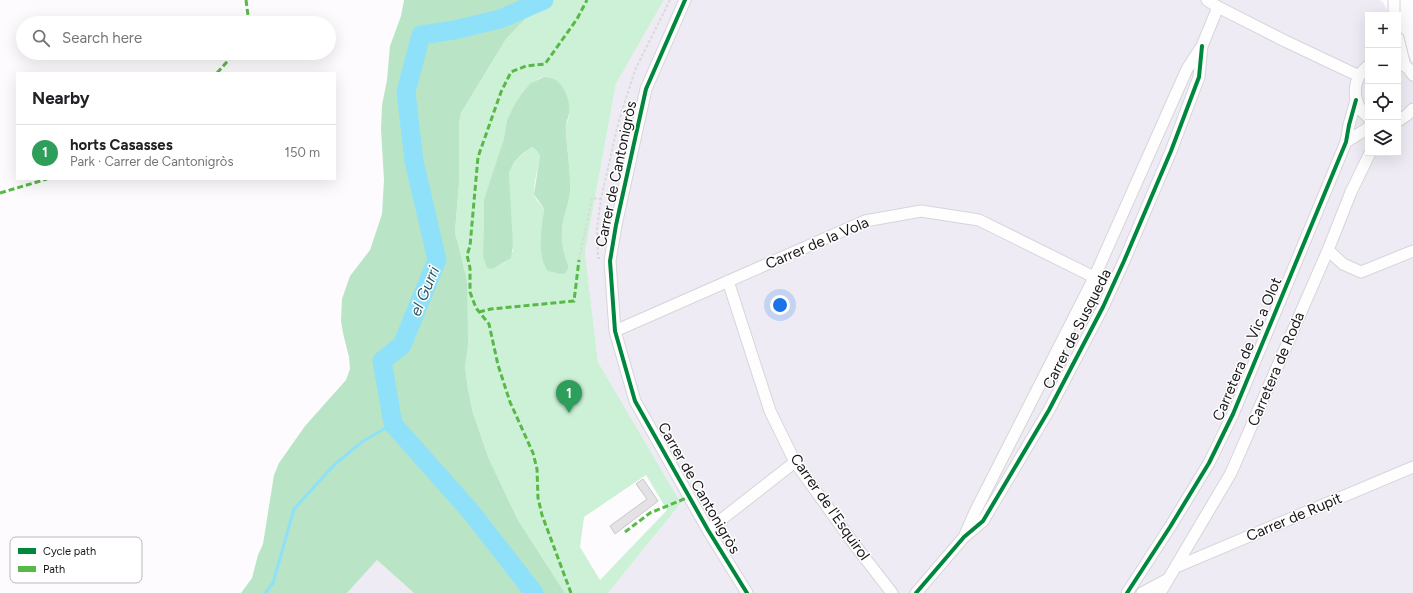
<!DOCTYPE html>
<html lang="en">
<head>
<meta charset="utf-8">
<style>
	:root { --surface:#fff; --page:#f2f2f2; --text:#202124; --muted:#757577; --line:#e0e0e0; --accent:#0f766e }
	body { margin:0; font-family:Figtree,sans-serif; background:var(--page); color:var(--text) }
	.controls { position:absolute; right:12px; top:12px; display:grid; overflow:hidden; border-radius:0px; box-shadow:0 4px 16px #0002 }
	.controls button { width:36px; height:36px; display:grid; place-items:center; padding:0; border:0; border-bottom:1px solid var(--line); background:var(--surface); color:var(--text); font:20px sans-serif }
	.you { position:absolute; left:780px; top:305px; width:14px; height:14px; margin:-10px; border:3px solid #fff; border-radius:50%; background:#1a73e8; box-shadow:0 0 0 6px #1a73e833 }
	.badge { display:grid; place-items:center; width:26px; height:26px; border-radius:50%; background:var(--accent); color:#fff; font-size:13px; font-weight:700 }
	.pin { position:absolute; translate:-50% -33px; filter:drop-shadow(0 1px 2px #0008) }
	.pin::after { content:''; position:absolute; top:21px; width:14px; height:12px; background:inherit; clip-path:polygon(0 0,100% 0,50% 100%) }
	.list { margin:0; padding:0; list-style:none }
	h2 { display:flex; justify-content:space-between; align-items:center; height:52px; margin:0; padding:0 16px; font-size:17px }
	h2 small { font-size:13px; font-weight:400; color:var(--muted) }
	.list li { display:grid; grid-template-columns:26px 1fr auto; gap:12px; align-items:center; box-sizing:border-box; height:56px; padding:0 16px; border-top:1px solid var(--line) }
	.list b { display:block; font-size:15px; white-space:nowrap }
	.list p { margin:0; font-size:13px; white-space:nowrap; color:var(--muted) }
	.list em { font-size:13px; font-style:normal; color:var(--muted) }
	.icon { flex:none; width:22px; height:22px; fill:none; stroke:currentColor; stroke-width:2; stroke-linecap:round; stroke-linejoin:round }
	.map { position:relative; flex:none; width:1413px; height:593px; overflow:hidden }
	.search { position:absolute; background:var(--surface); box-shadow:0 4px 16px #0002; left:16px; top:16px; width:320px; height:44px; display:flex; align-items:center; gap:10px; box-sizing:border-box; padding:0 14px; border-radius:22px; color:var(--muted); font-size:15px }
	.panel { position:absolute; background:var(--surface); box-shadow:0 4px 16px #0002; left:16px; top:72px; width:320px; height:108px; border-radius:0px }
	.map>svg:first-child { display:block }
	.industrial { fill:#efebf4 }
	.green { fill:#cdf1d7; fill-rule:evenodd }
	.forest { fill:#b9e5c6 }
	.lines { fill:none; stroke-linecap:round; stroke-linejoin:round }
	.stream { stroke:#8fe1f9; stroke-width:3 }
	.river { stroke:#8fe1f9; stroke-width:19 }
	.building { fill:#e4e2e5; stroke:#c7c6c8 }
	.minor-casing { stroke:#d7d5d7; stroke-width:13 }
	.path { stroke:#dadada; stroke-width:2; stroke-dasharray:3 2; stroke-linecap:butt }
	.minor { stroke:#fffeff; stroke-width:11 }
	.quiet { stroke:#58b947; stroke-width:3; stroke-dasharray:6 3; stroke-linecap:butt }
	.cycleway-casing { stroke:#fff; stroke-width:6 }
	.cycleway { stroke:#00873e; stroke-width:4 }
	.labels { text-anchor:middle; stroke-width:3; stroke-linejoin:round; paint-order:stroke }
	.street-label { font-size:15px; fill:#191719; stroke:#fff }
	.water-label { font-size:16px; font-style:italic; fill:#295a69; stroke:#fff }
	.key { fill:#fff; stroke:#bab9ba; stroke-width:1 }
	.key-label { font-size:11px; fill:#191719 }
</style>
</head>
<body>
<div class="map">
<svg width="1413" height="593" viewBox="0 0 1413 593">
	<rect width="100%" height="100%" fill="#fdfbfe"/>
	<path class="industrial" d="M664 0H1379L1383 2 1389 15H1368V153H1398V34L1413 63V593H608L681 503 598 362 585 252 616 84Z
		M377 560 414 593H347Z"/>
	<path class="green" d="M554 0H664L616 84 585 252 598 362 681 503 608 593H565L518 520 489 459 473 413 468 389 465 367 467 280 455 232 459 184V125L461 113 506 39 526 18ZM544 77C561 80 564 89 567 104 568 107 569 111 569 113 569 120 565 125 566 131 567 152 571 171 570 192 569 203 565 212 563 222 560 238 563 252 569 267L566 273H554L541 249 544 209C541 204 536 201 535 196 532 187 539 167 540 156L537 151 532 147C519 156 510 164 508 180L513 251 505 262 493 269 483 256 484 199 505 139 507 120 513 107 521 94 538 79ZM646 475 667 510 600 580 580 547 584 517Z"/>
	<path class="forest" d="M404 0H554L526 18 506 39 461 113 459 125V184L455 232 467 280 468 344 465 367 468 389 473 413 489 459 518 520 565 593H414L377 560 347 593H241L252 578 258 555 263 544 274 475 279 463 305 426 346 380 350 369 349 357 343 333 341 321 342 299 350 276 370 250 382 214 384 180 381 129 382 105 387 80 390 46 401 16Z
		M544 77C548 77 552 78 556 80 565 87 571 102 569 113 568 120 565 124 566 131 567 152 571 171 570 192 569 203 565 212 563 222 560 238 563 252 569 267L566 273 560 274 548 271C536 256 542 227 544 209 541 203 537 200 534 194L540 156 537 151 532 147C521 154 513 161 509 174L513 246 511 258 493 269 487 268 483 256 484 199 504 139 507 120 513 107 521 94 531 83Z"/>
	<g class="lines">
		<path class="stream" d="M265 593 273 583 294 509 334 465 363 441 393 424"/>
		<path class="river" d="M534 593 471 512 393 424 382 361 402 345 437 260 414 161 406 92 421 35 454 30 500 19 544 0"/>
	</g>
	<path class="building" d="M643 479 658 501 615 534 610 526 647 499 636 484Z"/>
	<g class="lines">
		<g class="minor-casing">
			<path id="minor" d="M685 0 646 89 616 225 610 261 615 331 635 401 708 530 747 593
				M1207 0 1218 7 1285 41 1359 76
				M1394 15V0
				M1398 38 1405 66
				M1398 62 1408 68 1413 75
				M1368 66C1351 80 1351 103 1368 117
				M1398 121 1407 115 1413 109
				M1346 142 1368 128
				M1328 250 1343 264 1361 272 1413 251
				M728 281 770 411 795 462 851 540 892 593
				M615 331 865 221 921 211 979 220 1112 286
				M708 530 795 462
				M965 535 975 512 1094 278 1187 69 1202 46 1218 7
				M1176 567 1413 467
				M916 593 964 537 983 521 1049 410 1103 307 1124 261 1171 151 1199 77 1202 46
				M1127 593 1170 527 1209 463 1233 414 1346 142 1349 125 1356 100
				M1142 593 1168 579
				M1160 593 1231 473 1328 250 1351 192 1370 153"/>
		</g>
		<path class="path" d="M600 258H598L597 229 601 199 618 124 635 70 670 0
			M579 260 592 198 601 199"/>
		<use href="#minor" class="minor"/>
		<path class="quiet" d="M246 0 249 23
			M217 73 235 53
			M0 193 47 179
			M479 312 491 309 574 301 579 260
			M625 532 650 513 689 497
			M571 593 542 515 538 498 537 469 533 453 510 402 498 365 489 324 476 308 470 292V268L467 255 470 246 478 157 501 92 511 72 526 66 545 64 577 19 587 0"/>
		<g class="cycleway-casing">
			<path id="cycleway" d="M685 0 646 89 616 225 610 261 615 331 635 401 708 530 747 593
				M916 593 964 537 983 521 1049 410 1103 307 1124 261 1171 151 1199 77 1202 46
				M1127 593 1170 527 1209 463 1233 414 1346 142 1349 125 1356 100"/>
		</g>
		<use href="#cycleway" class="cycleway"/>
	</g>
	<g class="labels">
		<g class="street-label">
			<text transform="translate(616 174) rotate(-78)" y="5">Carrer de Cantonigròs</text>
			<text transform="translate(817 243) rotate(-23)" y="5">Carrer de la Vola</text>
			<text transform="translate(1077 329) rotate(-63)" y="5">Carrer de Susqueda</text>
			<text transform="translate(1247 349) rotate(-67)" y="5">Carretera de Vic a Olot</text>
			<text transform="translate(1276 369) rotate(-67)" y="5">Carretera de Roda</text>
			<text transform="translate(699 488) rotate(60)" y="5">Carrer de Cantonigròs</text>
			<text transform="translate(830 507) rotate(55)" y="5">Carrer de l'Esquirol</text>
			<text transform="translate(1294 517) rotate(-23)" y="5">Carrer de Rupit</text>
		</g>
		<g class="water-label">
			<text transform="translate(424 291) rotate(-67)" y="6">el Gurri</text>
		</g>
	</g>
	<rect x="10" y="537" width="132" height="46" rx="6" class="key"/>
	<rect x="18" y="548" width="18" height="6" fill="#00873e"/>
	<rect x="18" y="566" width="18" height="6" fill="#58b947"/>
	<g class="key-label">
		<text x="43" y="555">Cycle path</text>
		<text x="43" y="573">Path</text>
	</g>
</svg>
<div class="controls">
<button>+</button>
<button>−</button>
<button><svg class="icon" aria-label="locate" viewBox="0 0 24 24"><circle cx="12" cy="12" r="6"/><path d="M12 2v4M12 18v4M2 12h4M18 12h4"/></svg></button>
<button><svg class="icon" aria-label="layers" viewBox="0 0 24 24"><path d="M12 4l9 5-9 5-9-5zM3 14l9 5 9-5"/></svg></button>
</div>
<div class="you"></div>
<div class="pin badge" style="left:569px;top:413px;background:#2e9e5b">1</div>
<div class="search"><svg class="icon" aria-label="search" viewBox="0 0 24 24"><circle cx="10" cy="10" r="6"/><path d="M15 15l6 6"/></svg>Search here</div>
<section class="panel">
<h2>Nearby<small></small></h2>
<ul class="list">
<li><span class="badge" style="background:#2e9e5b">1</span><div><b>horts Casasses</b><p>Park · Carrer de Cantonigròs</p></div><em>150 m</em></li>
</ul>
</section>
</div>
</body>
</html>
